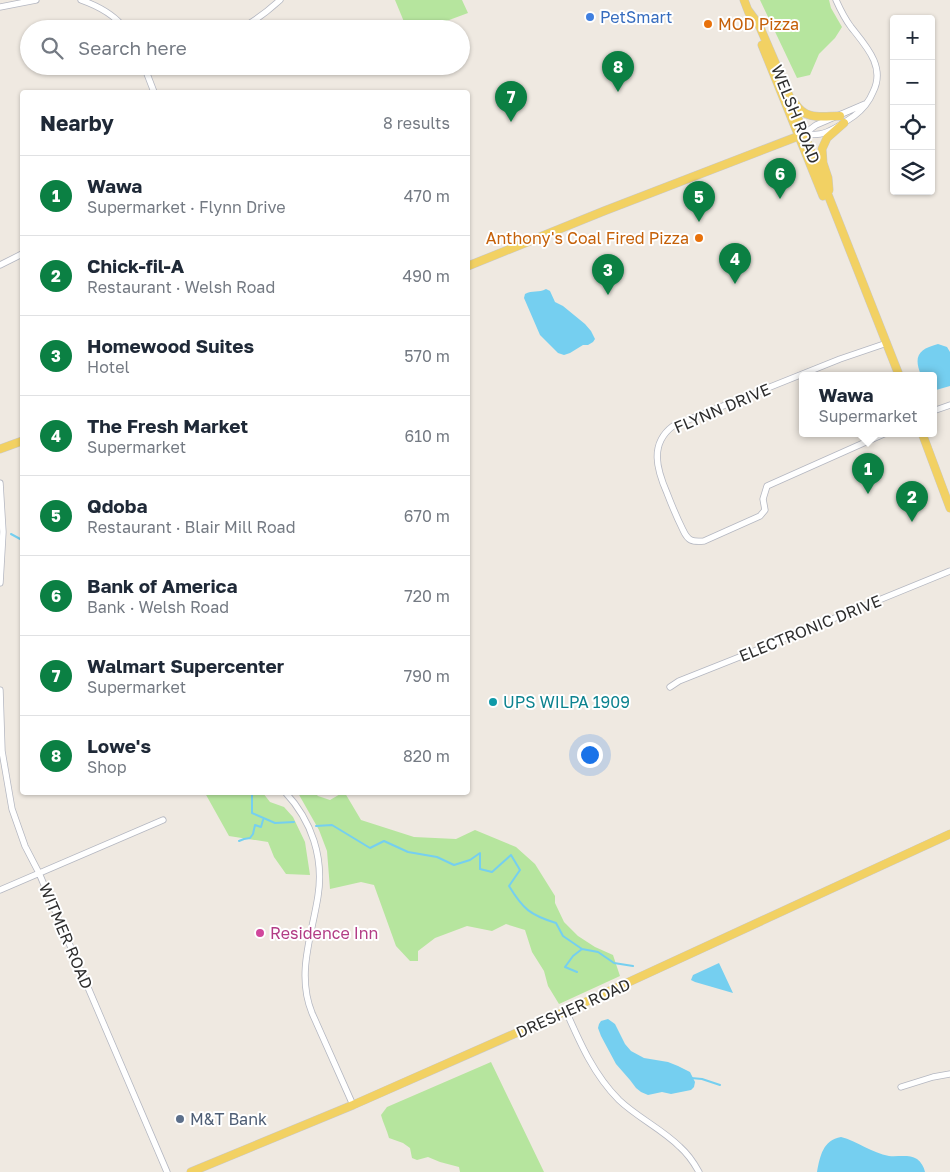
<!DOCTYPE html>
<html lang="en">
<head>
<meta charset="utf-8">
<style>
	:root { --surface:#fff; --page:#f6f6f7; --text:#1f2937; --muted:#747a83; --line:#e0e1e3; --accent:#0b8043 }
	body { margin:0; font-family:"Golos Text",sans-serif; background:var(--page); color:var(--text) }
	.controls { position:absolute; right:15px; top:15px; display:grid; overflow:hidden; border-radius:5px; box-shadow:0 1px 4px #0004 }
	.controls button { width:45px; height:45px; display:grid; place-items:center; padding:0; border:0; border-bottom:1px solid var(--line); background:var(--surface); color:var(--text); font:25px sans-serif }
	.you { position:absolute; left:589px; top:754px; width:18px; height:18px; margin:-12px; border:4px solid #fff; border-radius:50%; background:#1a73e8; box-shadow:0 0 0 8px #1a73e833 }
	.badge { display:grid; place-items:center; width:32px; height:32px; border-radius:50%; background:var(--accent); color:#fff; font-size:16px; font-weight:700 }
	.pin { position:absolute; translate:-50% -41px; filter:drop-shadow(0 1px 2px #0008) }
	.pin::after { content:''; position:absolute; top:26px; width:18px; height:15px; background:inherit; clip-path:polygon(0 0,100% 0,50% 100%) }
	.popup { position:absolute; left:799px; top:372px; width:138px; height:65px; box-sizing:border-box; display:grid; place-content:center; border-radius:5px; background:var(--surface); filter:drop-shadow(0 1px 4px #0005); font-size:16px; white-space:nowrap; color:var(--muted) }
	.popup b { font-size:19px; color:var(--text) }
	.popup::after { content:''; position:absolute; left:50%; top:100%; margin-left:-10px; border:10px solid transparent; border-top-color:var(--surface) }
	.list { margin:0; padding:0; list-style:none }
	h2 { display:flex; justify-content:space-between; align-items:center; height:65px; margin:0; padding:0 20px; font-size:21px }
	h2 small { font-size:16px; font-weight:400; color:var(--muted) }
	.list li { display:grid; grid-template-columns:32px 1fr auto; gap:15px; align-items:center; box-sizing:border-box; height:80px; padding:0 20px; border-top:1px solid var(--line) }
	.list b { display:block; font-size:19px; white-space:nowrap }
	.list p { margin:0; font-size:16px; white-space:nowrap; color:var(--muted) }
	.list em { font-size:16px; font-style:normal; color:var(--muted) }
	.icon { flex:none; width:28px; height:28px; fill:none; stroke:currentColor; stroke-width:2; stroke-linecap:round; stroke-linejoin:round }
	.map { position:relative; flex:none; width:950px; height:1172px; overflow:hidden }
	.search { position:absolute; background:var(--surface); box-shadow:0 1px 4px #0004; left:20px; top:20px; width:450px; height:55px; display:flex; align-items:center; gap:12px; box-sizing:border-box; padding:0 18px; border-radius:28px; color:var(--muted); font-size:19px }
	.panel { position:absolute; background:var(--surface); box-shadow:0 1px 4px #0004; left:20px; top:90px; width:450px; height:705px; border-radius:5px }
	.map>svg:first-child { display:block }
	.green { fill:#b6e59e }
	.water { fill:#75cff0 }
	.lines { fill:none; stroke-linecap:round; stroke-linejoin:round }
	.stream { stroke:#75cff0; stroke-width:2 }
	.minor-casing { stroke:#b4b7c1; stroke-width:7 }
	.major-casing { stroke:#c9c9c9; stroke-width:9 }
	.minor { stroke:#fff; stroke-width:5.5 }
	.major { stroke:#f2d163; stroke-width:8 }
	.shop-dot { fill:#3f7fe0; stroke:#fff; stroke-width:2 }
	.food-dot { fill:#e8710a; stroke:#fff; stroke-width:2 }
	.culture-dot { fill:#0f9aa8; stroke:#fff; stroke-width:2 }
	.hotel-dot { fill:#d1479c; stroke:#fff; stroke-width:2 }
	.service-dot { fill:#5c6f8a; stroke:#fff; stroke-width:2 }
	.labels { text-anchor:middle; stroke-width:4; stroke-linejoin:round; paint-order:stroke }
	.shop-label { font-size:16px; fill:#366cbe; stroke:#fff; text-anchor:start }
	.food-label { font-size:16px; fill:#c56008; stroke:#fff; text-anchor:start }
	.street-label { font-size:16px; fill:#2e2e2e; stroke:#fff }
	.culture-label { font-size:16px; fill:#0d838f; stroke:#fff; text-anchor:start }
	.hotel-label { font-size:16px; fill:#b23c85; stroke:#fff; text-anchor:start }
	.service-label { font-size:16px; fill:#4e5e75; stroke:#fff; text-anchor:start }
</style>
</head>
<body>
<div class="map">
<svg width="950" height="1172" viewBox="0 0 950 1172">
	<rect width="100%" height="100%" fill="#efe9e1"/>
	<path class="green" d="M395 0H462L468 13 425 29H407Z
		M760 0H829L831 8 842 27 835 38 819 54 810 75 797 78Z
		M205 793H263L270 802 284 807 293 817 305 842 310 875 286 874 274 857 268 842 229 836Z
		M298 793H315L318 796 330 800 342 793H345L361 820 414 837 456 839 475 830 516 847 535 864 555 896V903L564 922 578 936 595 947 613 955 620 976 559 1004 548 986 544 971 532 952 525 930 506 924 492 931 467 926 435 938 418 951V961H410L396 946 374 885 361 882 330 889 327 851 319 830Z
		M491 1062 544 1172H460L459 1167 440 1162 428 1157 417 1160 412 1158 410 1148 403 1143 389 1138C387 1130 383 1123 381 1115L387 1107Z"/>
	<path class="water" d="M546 289 550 291 555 302 563 306 585 324 591 331 595 339 593 342 588 345H583L570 353 564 355 558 353 540 335 524 298 525 294C532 290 539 293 546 289Z
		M938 344 947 347 950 352V386L936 390 933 389V375H921C913 356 919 349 938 344Z
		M719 963 733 993 695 982 691 980 693 975Z
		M608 1019 615 1024 625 1044 631 1051 644 1058 668 1062 678 1066 690 1072 695 1082 694 1087 691 1090 671 1094 662 1092 648 1095 641 1092 636 1088 630 1080 616 1064 601 1036 598 1028 599 1024 601 1021Z
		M841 1137C857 1141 872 1153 889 1156 898 1157 909 1154 917 1159 921 1162 924 1167 925 1172H817C820 1156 823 1140 841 1137Z"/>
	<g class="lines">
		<path class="stream" d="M11 534 22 540
			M250 792 252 795V813L275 823 294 822
			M316 826 332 825 370 848 384 841 408 852 437 857 454 865 470 860 480 853V869L492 872 511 855 520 870 509 886C523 909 530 915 556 923L563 936 582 949 573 956 565 967 577 972
			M239 841 244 839 250 838 253 834 255 825 261 827 263 820
			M582 949 598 952 614 963 633 966
			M691 1078 702 1079 720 1085"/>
		<g class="minor-casing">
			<path id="minor" d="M81 0C98 6 114 14 125 29
				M0 7 36 0
				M240 29C255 21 268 11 280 0
				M144 66 154 92
				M145 69 152 66
				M804 134C809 134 815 135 820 134 831 132 844 123 854 116 862 110 869 102 873 92 886 67 866 46 851 27 845 19 840 9 836 0
				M804 134 816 125 865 104
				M0 265 22 254
				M933 411 950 405
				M886 433 767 486 763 499 765 510 760 516 704 541C692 542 688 541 683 530 677 518 672 506 667 493 657 470 649 444 673 426L840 359 887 343
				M0 483 3 532 0 583
				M670 687 679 681 742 656 950 571
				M0 690 2 751 12 809 25 846 39 873 167 1172
				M285 792C312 821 324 858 318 896 312 935 296 974 312 1013L353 1105
				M0 890 163 820
				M566 1011C580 1043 594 1075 619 1100 638 1118 662 1129 680 1147 688 1154 694 1163 699 1172
				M901 1087 933 1077 950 1074"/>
		</g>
		<g class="major-casing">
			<path id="major" d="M744 0 749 13
				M748 10 759 25 784 83 899 375
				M762 45 823 196
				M795 103C805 121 823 116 840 116
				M829 190 828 178 823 163 822 149 827 138 844 123
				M468 266 604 211 804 134
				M922 433 950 508
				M0 449 22 441
				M191 1172 353 1105 566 1011 950 834"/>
		</g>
		<use href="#minor" class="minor"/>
		<use href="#major" class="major"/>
	</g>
	<circle class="shop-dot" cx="590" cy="17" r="5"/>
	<g class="food-dot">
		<circle cx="708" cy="24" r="5"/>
		<circle cx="699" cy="238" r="5"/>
	</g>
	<circle class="culture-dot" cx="493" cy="702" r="5"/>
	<circle class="hotel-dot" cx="260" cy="933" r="5"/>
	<circle class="service-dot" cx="180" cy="1119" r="5"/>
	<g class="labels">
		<g class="shop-label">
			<text x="600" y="23">PetSmart</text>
		</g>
		<g class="food-label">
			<text x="718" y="30">MOD Pizza</text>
			<text x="689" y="244" text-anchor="end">Anthony's Coal Fired Pizza</text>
		</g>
		<g class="street-label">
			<text transform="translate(796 114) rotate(68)" y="6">WELSH ROAD</text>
			<text transform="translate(722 408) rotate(-23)" y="6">FLYNN DRIVE</text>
			<text transform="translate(810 628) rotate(-22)" y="6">ELECTRONIC DRIVE</text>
			<text transform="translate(66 936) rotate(67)" y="6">WITMER ROAD</text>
			<text transform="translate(573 1008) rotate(-24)" y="6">DRESHER ROAD</text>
		</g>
		<g class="culture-label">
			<text x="503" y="708">UPS WILPA 1909</text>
		</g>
		<g class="hotel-label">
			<text x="270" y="939">Residence Inn</text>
		</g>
		<g class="service-label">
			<text x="190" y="1125">M&amp;T Bank</text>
		</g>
	</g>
</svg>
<div class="controls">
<button>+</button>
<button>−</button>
<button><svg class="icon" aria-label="locate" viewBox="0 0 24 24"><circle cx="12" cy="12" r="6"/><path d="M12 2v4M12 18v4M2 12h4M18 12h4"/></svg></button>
<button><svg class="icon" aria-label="layers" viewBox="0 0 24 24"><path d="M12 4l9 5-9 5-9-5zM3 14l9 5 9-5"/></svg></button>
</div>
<div class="you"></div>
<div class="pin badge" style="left:868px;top:494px">1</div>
<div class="popup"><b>Wawa</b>Supermarket</div>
<div class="pin badge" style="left:912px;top:522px">2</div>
<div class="pin badge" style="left:608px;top:295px">3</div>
<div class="pin badge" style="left:735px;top:284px">4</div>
<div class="pin badge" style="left:699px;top:222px">5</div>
<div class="pin badge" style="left:780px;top:199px">6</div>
<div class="pin badge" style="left:511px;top:122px">7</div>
<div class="pin badge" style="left:618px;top:92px">8</div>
<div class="search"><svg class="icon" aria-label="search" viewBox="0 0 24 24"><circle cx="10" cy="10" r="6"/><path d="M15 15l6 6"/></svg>Search here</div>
<section class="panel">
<h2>Nearby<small>8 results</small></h2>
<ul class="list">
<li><span class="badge">1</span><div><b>Wawa</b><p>Supermarket · Flynn Drive</p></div><em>470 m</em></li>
<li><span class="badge">2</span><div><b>Chick-fil-A</b><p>Restaurant · Welsh Road</p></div><em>490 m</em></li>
<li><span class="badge">3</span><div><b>Homewood Suites</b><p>Hotel</p></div><em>570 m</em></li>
<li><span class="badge">4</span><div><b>The Fresh Market</b><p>Supermarket</p></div><em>610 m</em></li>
<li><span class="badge">5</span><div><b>Qdoba</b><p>Restaurant · Blair Mill Road</p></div><em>670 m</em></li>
<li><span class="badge">6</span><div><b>Bank of America</b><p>Bank · Welsh Road</p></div><em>720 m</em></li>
<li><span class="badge">7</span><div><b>Walmart Supercenter</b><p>Supermarket</p></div><em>790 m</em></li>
<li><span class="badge">8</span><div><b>Lowe's</b><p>Shop</p></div><em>820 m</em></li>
</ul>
</section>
</div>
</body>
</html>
